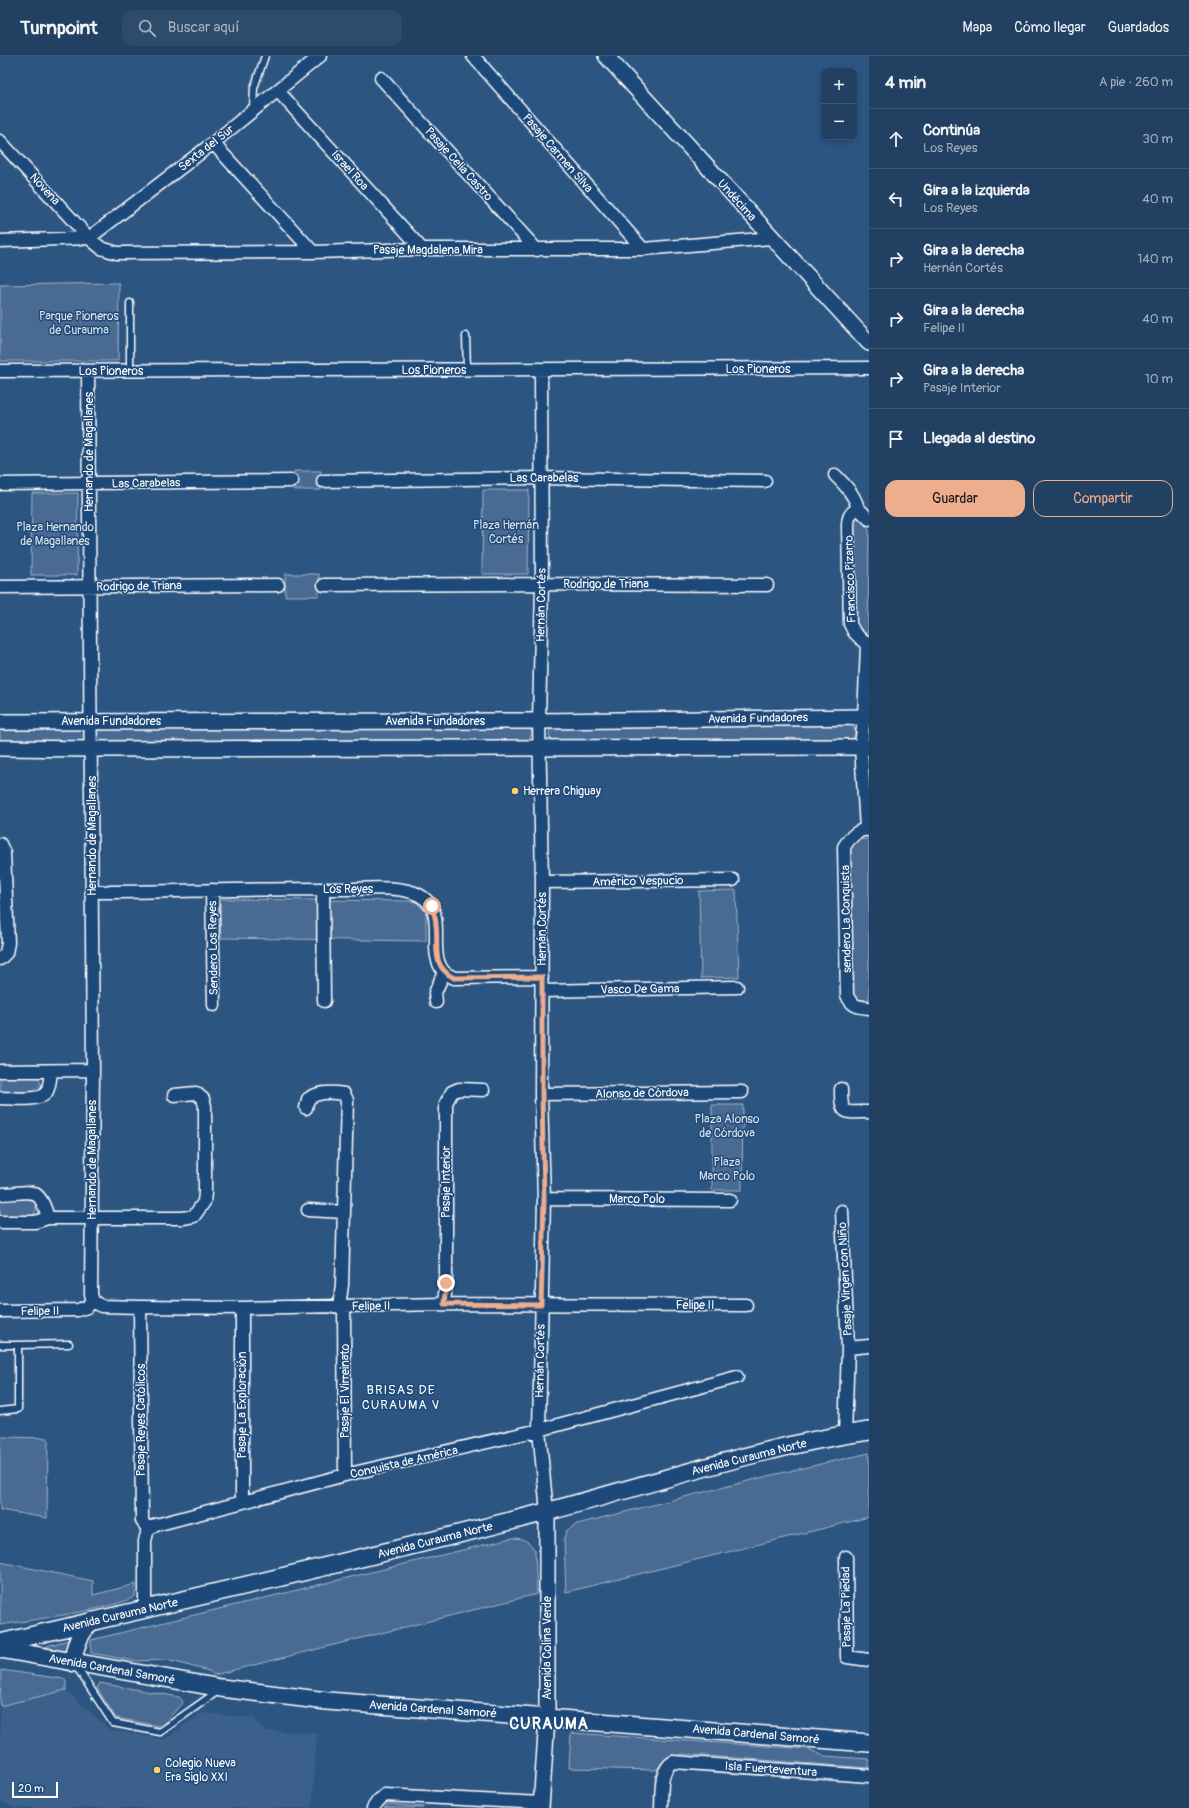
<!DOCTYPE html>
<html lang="es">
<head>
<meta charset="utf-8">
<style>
	:root { --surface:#214062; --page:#2d4b6b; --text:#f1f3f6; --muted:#a2afbe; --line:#3e5977; --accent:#eead8d }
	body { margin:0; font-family:Pangolin,sans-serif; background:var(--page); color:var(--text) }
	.controls { position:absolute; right:12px; top:12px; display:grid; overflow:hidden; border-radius:8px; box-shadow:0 2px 6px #0003 }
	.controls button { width:36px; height:36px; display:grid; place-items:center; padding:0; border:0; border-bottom:1px solid var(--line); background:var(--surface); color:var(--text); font:20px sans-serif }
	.scale { position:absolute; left:12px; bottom:10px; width:46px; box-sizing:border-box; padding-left:4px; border:2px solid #fff; border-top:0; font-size:11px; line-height:14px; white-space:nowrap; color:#fff; -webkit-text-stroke:3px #1f4a7a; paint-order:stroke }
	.stop { position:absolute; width:12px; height:12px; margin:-9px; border:3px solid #eead8d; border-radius:50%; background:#fff }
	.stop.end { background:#eead8d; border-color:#fff; box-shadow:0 1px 4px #0008 }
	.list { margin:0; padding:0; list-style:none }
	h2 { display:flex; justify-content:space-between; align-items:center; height:52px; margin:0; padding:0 16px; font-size:17px }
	h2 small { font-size:13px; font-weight:400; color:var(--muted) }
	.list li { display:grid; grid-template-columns:26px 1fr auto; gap:12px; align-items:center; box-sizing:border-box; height:60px; padding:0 16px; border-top:1px solid var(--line) }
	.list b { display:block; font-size:15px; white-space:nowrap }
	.list p { margin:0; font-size:13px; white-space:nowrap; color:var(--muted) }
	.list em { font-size:13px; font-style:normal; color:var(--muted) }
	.actions { display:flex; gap:8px; padding:12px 16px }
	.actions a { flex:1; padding:9px 0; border:1px solid var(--accent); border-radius:12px; text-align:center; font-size:14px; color:var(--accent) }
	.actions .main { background:var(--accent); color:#111 }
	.icon { flex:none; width:22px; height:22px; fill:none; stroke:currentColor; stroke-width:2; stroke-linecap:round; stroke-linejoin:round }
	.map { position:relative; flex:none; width:869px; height:1752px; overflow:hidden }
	header { display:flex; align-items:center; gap:24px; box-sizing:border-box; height:56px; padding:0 20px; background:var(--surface); border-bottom:1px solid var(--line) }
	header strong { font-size:19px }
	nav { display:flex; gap:22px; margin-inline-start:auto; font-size:14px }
	.search { width:280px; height:36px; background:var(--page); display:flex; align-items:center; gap:10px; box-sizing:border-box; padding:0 14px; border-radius:12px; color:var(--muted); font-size:15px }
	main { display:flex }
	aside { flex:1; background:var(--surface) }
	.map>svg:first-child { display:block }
	.built { fill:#3b618b }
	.green { fill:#486b92; stroke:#a4b5c8 }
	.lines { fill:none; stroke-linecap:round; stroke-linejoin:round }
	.service-casing { stroke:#fff; stroke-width:9 }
	.minor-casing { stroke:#fff; stroke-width:15 }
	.tertiary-casing { stroke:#fff; stroke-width:18 }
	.secondary-casing { stroke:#fff; stroke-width:20 }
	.service { stroke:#1f4a7a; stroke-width:6 }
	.minor { stroke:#1f4a7a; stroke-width:12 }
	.tertiary { stroke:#1f4a7a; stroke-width:15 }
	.secondary { stroke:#1f4a7a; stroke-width:17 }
	.route { stroke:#eead8d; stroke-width:5 }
	.poi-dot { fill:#ffd166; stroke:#1f4a7a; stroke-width:1.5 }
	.labels { text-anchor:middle; stroke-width:3; stroke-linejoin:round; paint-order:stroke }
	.street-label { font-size:12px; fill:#fff; stroke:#1f4a7a }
	.park-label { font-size:12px; fill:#dae1e9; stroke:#1f4a7a }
	.poi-label { font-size:12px; fill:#fff; stroke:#1f4a7a; text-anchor:start }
	.neighbourhood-label { font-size:13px; letter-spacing:1px; fill:#fff; stroke:#1f4a7a }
	.district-label { font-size:16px; font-weight:bold; letter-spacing:1px; fill:#fff; stroke:#1f4a7a }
</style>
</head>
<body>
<header>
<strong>Turnpoint</strong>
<div class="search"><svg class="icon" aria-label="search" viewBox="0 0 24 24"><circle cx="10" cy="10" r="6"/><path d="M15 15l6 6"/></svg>Buscar aquí</div>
<nav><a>Mapa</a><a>Cómo llegar</a><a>Guardados</a></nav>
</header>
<main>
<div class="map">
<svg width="869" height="1752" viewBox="0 0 869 1752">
	<rect width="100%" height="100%" fill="#2c5582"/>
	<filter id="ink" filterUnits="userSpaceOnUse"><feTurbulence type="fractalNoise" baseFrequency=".025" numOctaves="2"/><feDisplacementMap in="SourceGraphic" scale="8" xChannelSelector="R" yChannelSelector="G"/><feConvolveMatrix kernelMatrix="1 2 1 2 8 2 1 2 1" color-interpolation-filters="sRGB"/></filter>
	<g filter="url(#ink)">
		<path class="built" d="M66 1634 109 1673 164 1684 202 1657 254 1662 265 1675 317 1677 312 1752H14L0 1744V1650Z"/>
		<path class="green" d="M119 227 118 305H0V229Z
			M294 415H321V434H294Z
			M483 434H529L528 518H482Z
			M32 437H78L77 519H31Z
			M857 461 860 462 869 474 868 580 858 573 853 564 854 468V463Z
			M285 518H319V540H285Z
			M528 668 532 677 528 686 102 688 98 680 102 671Z
			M552 669H853L855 677 852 685 552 686 549 678Z
			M0 671H82L85 679 82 688H0Z
			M869 783V944L852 943 850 792 856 784Z
			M736 834 739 921 701 922 699 835Z
			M220 843 409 845 416 846 426 856V885L221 882Z
			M0 1018 37 1019C52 1040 10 1036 0 1037Z
			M712 1049H743L742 1134H712Z
			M31 1143C37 1147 38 1155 32 1160L0 1162V1144Z
			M0 1381 48 1382 47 1462 0 1454Z
			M869 1397V1461L566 1536 564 1483 566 1475 577 1468 768 1420Z
			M512 1482C523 1482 530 1485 535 1495L537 1538 214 1619 209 1615 167 1604 134 1605 91 1597V1584Z
			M0 1506 93 1525V1539L136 1528 135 1540C122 1552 24 1565 0 1569Z
			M68 1584 65 1596 44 1591Z
			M1 1614 64 1623 66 1625V1634L0 1650Z
			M100 1627 179 1641 182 1644V1647L164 1668 160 1670 116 1662 97 1632Z
			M571 1677 808 1693 824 1700 869 1703V1712L682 1698 664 1706 656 1714 569 1712Z
			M389 1748 423 1751V1752H384Z"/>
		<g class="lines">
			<g class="service-casing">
				<path id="service" d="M253 54 254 32 265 0
					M130 247V315
					M466 280 467 314
					M0 1289H18V1353L0 1355
					M18 1289 69 1288
					M76 1610 113 1667 160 1676 218 1635"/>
			</g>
			<g class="minor-casing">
				<path id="minor" d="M473 0 643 193
					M381 22 537 194
					M278 35 422 193
					M0 85 89 182 101 192 117 197 313 196 422 193H643L771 182
					M213 87 313 196
					M89 182 213 87 320 0
					M0 185 89 182
					M541 314 542 528 539 665 542 826 541 1038 544 1143 539 1374 547 1456
					M0 315 869 312
					M88 315 93 1014 91 1238 93 1245
					M835 419C845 429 854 438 858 452
					M323 425 541 422 765 425
					M0 428 292 425
					M869 463 858 452C850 457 848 461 848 470L850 568 854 576 867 589 869 587
					M324 529 542 528 767 529
					M0 531 278 529
					M866 773 861 691 864 661 867 589
					M869 774C859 772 849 782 844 791L847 939C851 950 858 951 869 952
					M0 788 4 797 8 887 6 897 0 903
					M542 826 733 824
					M323 833 324 945
					M212 834 214 949
					M92 836C176 836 260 832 344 833 365 833 400 829 419 839 450 855 425 895 444 916 446 918 451 920 454 922L542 921
					M542 935 737 931
					M436 946 435 937 444 916
					M0 1015 93 1014
					M841 1033C841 1060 844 1056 869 1056
					M541 1038 742 1036
					M0 1042C11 1042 39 1046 46 1037 50 1031 50 1022 51 1015
					M306 1052 308 1043C318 1035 332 1036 344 1038L347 1044 342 1229 339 1251
					M0 1138C31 1137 39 1128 48 1162
					M544 1143 730 1144
					M308 1154 344 1156
					M842 1155 848 1292 845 1379
					M0 1166H35L48 1162H183L194 1160 204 1146 205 1137V1050L203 1043 196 1037 174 1039
					M444 1248 446 1227V1047L452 1036 459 1033 483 1034
					M140 1251 142 1465 148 1473
					M344 1251 345 1419
					M242 1252V1446
					M0 1255 78 1254 87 1251 93 1245 101 1250 140 1251 242 1252 444 1248 746 1249
					M848 1292 869 1290
					M846 1501 847 1601 869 1604
					M145 1553V1485L148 1473 156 1469 345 1419 539 1374 737 1321
					M373 1752 378 1745 385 1739 541 1747
					M661 1752C662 1737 659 1714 673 1706L869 1720"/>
			</g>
			<g class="tertiary-casing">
				<path id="tertiary" d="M606 0 869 287
					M0 666 539 665 869 661
					M0 692 91 693 869 691
					M541 1752 547 1662V1456"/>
			</g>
			<g class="secondary-casing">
				<path id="secondary" d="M0 1587C180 1545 359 1504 538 1458 648 1430 756 1391 869 1375
					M0 1593 221 1632 327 1645 869 1687
					M74 1607C73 1592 80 1576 92 1565"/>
			</g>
			<use href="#service" class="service"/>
			<use href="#minor" class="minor"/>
			<use href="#tertiary" class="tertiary"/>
			<use href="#secondary" class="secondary"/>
		</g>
	</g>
	<g class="lines" filter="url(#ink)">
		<path class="route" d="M432 850C433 856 436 862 436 869 439 891 430 909 454 922L542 921V1038L544 1143 541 1249 444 1248 446 1227"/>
	</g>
	<g class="poi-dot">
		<circle cx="515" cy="735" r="4"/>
		<circle cx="157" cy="1714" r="4"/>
	</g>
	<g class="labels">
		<g class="street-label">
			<text transform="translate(206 92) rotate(-38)" y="4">Sexta del Sur</text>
			<text transform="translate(558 97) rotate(49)" y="4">Pasaje Carmen Silva</text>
			<text transform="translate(459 108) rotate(48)" y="4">Pasaje Celia Castro</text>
			<text transform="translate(350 114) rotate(48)" y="4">Israel Roa</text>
			<text transform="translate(45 133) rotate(47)" y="4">Novena</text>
			<text transform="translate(737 144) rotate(48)" y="4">Undécima</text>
			<text x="428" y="198">Pasaje Magdalena Mira</text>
			<text x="758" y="317">Los Pioneros</text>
			<text x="434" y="318">Los Pioneros</text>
			<text x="111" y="319">Los Pioneros</text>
			<text transform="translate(89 396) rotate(-90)" y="4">Hernando de Magallanes</text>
			<text x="544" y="426">Las Carabelas</text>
			<text transform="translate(146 427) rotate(-1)" y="4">Las Carabelas</text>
			<text transform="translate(850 523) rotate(-92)" y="4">Francisco Pizarro</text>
			<text x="606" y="532">Rodrigo de Triana</text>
			<text transform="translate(139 530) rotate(-1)" y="4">Rodrigo de Triana</text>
			<text transform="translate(541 549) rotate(-89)" y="4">Hernán Cortés</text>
			<text transform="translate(758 662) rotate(-1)" y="4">Avenida Fundadores</text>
			<text x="111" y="669">Avenida Fundadores</text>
			<text x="435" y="669">Avenida Fundadores</text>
			<text transform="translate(92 780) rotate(-90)" y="4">Hernando de Magallanes</text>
			<text transform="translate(638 825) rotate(-1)" y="4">Américo Vespucio</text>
			<text x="348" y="837">Los Reyes</text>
			<text transform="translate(846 863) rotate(-91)" y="4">sendero La Conquista</text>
			<text transform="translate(542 873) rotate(-90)" y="4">Hernán Cortés</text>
			<text transform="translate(213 892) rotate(-91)" y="4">Sendero Los Reyes</text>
			<text transform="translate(640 933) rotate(-1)" y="4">Vasco De Gama</text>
			<text transform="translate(642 1037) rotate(-1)" y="4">Alonso de Córdova</text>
			<text transform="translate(92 1104) rotate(-90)" y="4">Hernando de Magallanes</text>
			<text transform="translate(446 1126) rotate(-90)" y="4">Pasaje Interior</text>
			<text x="637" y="1147">Marco Polo</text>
			<text transform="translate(845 1223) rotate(-93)" y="4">Pasaje Virgen con Niño</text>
			<text x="695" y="1253">Felipe II</text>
			<text transform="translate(371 1250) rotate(-1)" y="4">Felipe II</text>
			<text transform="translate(40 1255) rotate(-1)" y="4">Felipe II</text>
			<text transform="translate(540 1305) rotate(-89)" y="4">Hernán Cortés</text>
			<text transform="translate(345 1335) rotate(-90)" y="4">Pasaje El Virreinato</text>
			<text transform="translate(242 1349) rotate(-90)" y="4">Pasaje La Exploración</text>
			<text transform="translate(141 1364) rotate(-90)" y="4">Pasaje Reyes Católicos</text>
			<text transform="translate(749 1401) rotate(-14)" y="4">Avenida Curauma Norte</text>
			<text transform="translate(404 1406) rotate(-13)" y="4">Conquista de América</text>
			<text transform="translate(435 1484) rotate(-14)" y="4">Avenida Curauma Norte</text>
			<text transform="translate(846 1551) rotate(-91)" y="4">Pasaje La Piedad</text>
			<text transform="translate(120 1559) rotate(-13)" y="4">Avenida Curauma Norte</text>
			<text transform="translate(547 1592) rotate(-90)" y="4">Avenida Colina Verde</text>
			<text transform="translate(112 1613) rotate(10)" y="4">Avenida Cardenal Samoré</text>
			<text transform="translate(433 1653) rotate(4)" y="4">Avenida Cardenal Samoré</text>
			<text transform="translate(756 1678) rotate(5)" y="4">Avenida Cardenal Samoré</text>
			<text transform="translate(771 1713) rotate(4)" y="4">Isla Fuerteventura</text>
		</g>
		<g class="park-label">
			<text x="79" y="264">Parque Pioneros<tspan x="79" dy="14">de Curauma</tspan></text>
			<text x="506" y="473">Plaza Hernán<tspan x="506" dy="14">Cortés</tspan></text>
			<text x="55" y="475">Plaza Hernando<tspan x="55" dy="14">de Magallanes</tspan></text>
			<text x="727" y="1067">Plaza Alonso<tspan x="727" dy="14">de Córdova</tspan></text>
			<text x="727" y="1110">Plaza<tspan x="727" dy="14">Marco Polo</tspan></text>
		</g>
		<g class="poi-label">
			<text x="523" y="739">Herrera Chiguay</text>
			<text x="165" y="1711">Colegio Nueva<tspan x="165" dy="14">Era Siglo XXI</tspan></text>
		</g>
		<g class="neighbourhood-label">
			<text x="401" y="1338">BRISAS DE<tspan x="401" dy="15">CURAUMA V</tspan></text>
		</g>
		<g class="district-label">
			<text x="549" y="1673">CURAUMA</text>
		</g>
	</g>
</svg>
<div class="controls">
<button>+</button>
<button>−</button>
</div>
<div class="scale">20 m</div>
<div class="stop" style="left:432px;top:850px"></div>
<div class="stop end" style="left:446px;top:1227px"></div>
</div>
<aside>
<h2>4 min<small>A pie · 260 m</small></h2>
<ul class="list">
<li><svg class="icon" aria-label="ahead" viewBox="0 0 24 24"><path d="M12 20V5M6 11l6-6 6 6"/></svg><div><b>Continúa</b><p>Los Reyes</p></div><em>30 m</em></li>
<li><svg class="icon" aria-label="left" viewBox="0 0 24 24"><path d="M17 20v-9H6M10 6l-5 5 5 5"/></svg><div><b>Gira a la izquierda</b><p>Los Reyes</p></div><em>40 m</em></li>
<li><svg class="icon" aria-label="right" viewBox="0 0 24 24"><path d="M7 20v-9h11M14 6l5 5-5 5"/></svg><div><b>Gira a la derecha</b><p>Hernán Cortés</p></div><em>140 m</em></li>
<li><svg class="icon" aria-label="right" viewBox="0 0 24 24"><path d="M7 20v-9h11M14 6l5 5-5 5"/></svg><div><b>Gira a la derecha</b><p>Felipe II</p></div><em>40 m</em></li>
<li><svg class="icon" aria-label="right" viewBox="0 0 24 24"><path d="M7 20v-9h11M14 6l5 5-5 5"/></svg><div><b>Gira a la derecha</b><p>Pasaje Interior</p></div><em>10 m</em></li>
<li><svg class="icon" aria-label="arrive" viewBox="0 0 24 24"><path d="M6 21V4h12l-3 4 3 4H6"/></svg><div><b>Llegada al destino</b></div></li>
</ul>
<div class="actions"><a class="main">Guardar</a><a>Compartir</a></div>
</aside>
</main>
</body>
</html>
